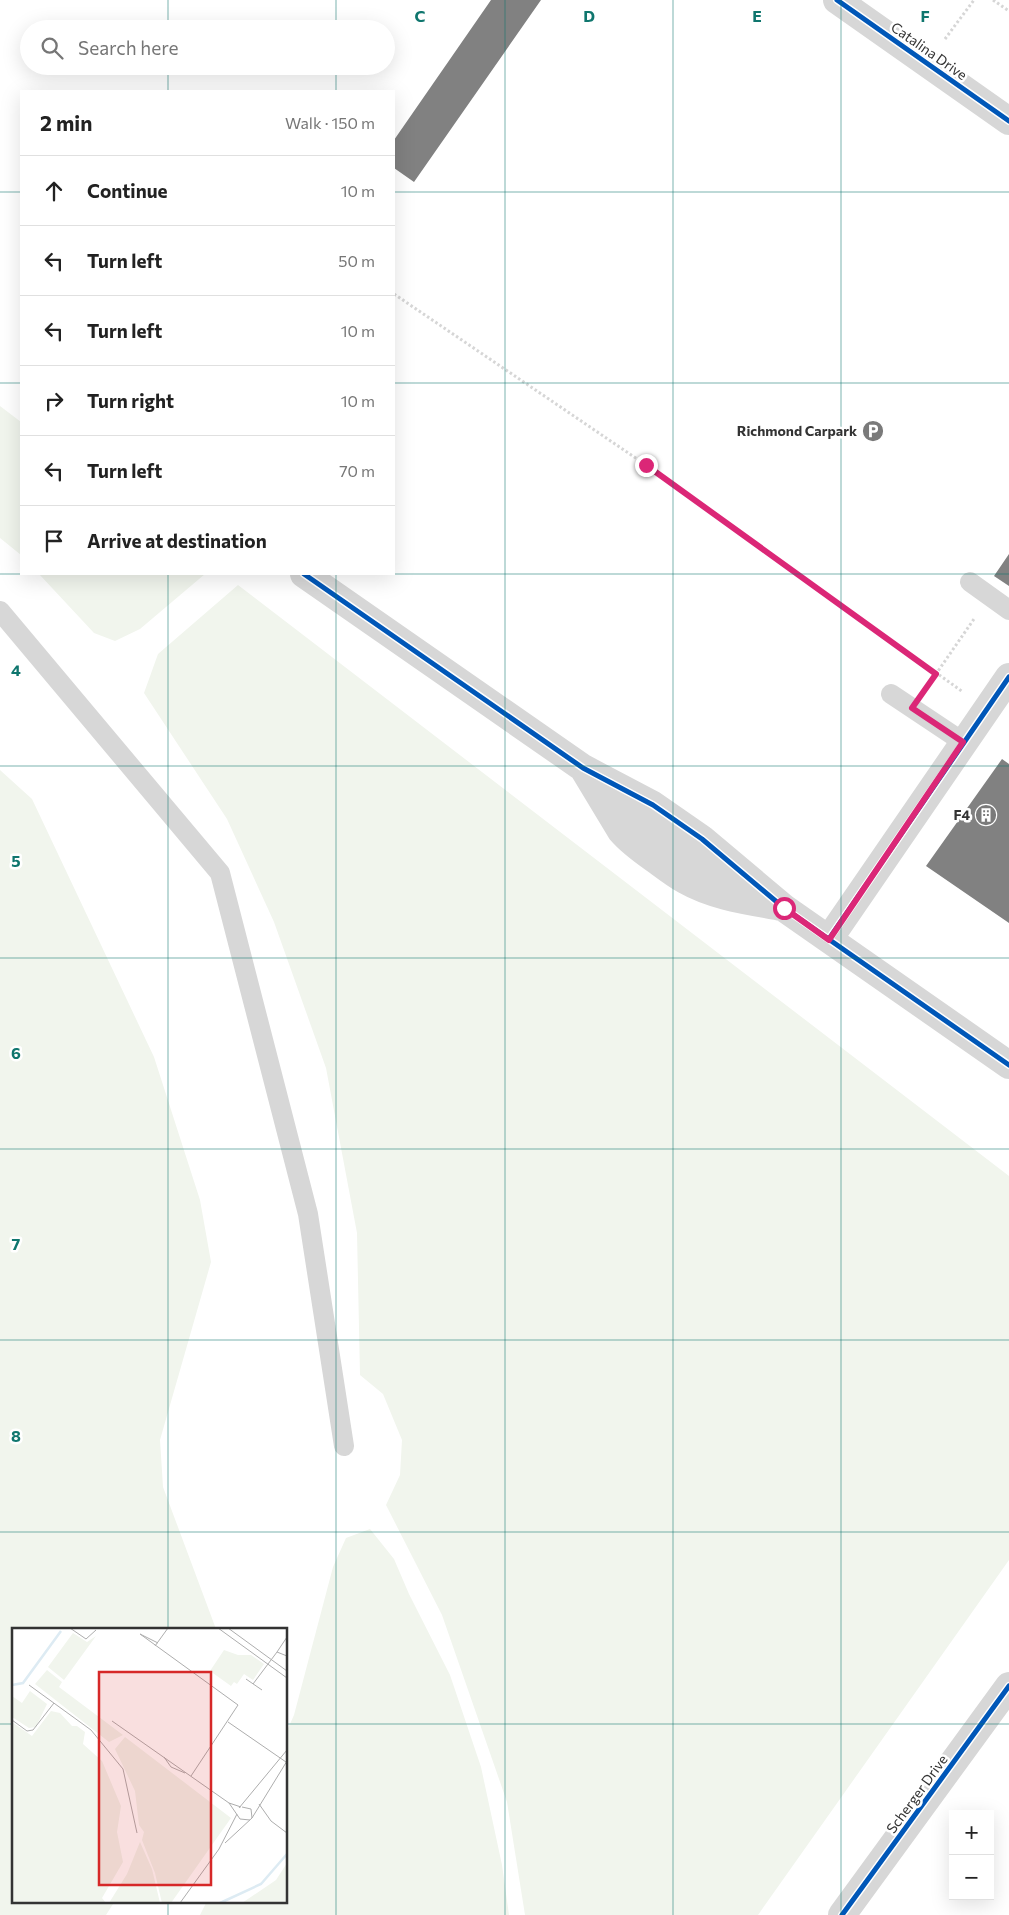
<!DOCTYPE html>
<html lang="en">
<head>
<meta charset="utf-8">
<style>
	:root { --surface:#fff; --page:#f2f2f2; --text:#222; --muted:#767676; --line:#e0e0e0 }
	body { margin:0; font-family:Commissioner,sans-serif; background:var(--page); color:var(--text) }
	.controls { position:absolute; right:15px; bottom:15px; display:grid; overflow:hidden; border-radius:0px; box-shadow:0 5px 20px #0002 }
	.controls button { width:45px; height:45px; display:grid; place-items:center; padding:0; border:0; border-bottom:1px solid var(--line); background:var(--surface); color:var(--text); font:25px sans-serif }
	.stop { position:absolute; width:15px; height:15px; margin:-11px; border:4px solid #db2777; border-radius:50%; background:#fff }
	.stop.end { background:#db2777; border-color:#fff; box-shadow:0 1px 5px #0008 }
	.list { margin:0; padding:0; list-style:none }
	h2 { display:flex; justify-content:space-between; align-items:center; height:65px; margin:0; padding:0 20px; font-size:21px }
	h2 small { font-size:16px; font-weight:400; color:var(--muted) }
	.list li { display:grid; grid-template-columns:32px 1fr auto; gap:15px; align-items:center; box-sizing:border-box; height:70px; padding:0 20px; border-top:1px solid var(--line) }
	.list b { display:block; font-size:19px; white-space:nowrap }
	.list em { font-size:16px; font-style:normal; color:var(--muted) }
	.icon { flex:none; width:28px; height:28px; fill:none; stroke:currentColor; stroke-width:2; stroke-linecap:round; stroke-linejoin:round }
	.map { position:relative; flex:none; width:1009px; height:1915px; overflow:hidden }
	.search { position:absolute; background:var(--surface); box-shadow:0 5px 20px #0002; left:20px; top:20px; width:375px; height:55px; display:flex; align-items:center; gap:12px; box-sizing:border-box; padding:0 18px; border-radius:28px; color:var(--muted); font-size:19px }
	.panel { position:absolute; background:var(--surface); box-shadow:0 5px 20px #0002; left:20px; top:90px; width:375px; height:485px; border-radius:0px }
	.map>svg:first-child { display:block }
	.green { fill:#f1f5ed }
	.building { fill:#818181 }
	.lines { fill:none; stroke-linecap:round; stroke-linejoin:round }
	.path { stroke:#d6d6d6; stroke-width:3; stroke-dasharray:2.5 2.5; stroke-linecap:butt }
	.service { stroke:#d7d7d7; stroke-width:20 }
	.minor { stroke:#d7d7d7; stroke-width:28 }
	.cycleway-casing { stroke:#fff; stroke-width:8 }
	.cycleway { stroke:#0057b8; stroke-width:5 }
	.route { stroke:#db2777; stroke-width:6 }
	.grid { fill:none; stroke:#0f766e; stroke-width:1; stroke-opacity:0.55 }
	.labels { text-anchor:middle; stroke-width:5; stroke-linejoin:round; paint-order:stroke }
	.street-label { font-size:14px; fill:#333; stroke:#fff }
	.poi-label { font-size:14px; font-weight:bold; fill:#333; stroke:#fff; text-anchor:end }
	.inset-river { fill:none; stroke:#ddebf3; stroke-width:2.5 }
	.inset-road { fill:none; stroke:#adadad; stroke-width:1 }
	.view { fill:#d62828; fill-opacity:0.15; stroke:#d62828; stroke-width:2.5 }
	.inset-edge { fill:none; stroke:#333; stroke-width:2.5 }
	.grid-label { font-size:16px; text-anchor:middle; font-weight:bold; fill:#0f766e; stroke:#fff; stroke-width:5; stroke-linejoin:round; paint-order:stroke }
</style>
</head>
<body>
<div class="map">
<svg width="1009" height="1915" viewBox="0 0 1009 1915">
	<rect width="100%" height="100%" fill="#fff"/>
	<path class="green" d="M0 406 21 422V555L0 538Z
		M39 574H205L140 629 115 641 94 633Z
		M238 585 1009 1176V1560L758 1915H525L507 1802 442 1615 386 1505 400 1475 402 1440 383 1394 360 1375 357 1233 326 1068 274 922 227 819 144 693 158 654Z
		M0 770 32 799 154 1057 200 1200 211 1262 160 1440 163 1487 216 1629H14V1901H115L106 1915H0Z
		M370 1529 394 1559 409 1594 450 1675 481 1767 502 1865 509 1915H200L207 1901H286V1733L294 1715 333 1567 346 1538Z"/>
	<path class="building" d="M491 0H541L414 182 394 168V140Z
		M1009 554V586L994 576Z
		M1002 759 1009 764V923L926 866Z"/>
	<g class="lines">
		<path class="path" d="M993 0 1009 11
			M945 39 974 0
			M394 294 646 465 963 692
			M927 687 974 619"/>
		<path class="service" d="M970 582 1009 610
			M0 611 220 873 308 1214 344 1446
			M891 694 963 742"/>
		<path class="minor" d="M837 0 1009 121
			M304 574 583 768 653 805 702 839 784 908 1009 1065
			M583 768 621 831C632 844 646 853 660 863 668 869 676 875 685 880 715 897 749 901 782 907
			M607 792C644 828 687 856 733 880
			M829 939 1009 677
			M842 1915 1009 1686"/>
		<g class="cycleway-casing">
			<path id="cycleway" d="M837 0 1009 121
				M304 574 583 768 653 805 702 839 784 908 1009 1065
				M829 939 1009 677
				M842 1915 1009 1686"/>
		</g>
		<use href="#cycleway" class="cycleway"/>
	</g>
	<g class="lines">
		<path class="route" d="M646 465 936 674 912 708 963 742 829 940 784 908"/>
	</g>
	<path class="grid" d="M168 0V29M336 0V29M505 0V1915M673 0V1915M841 0V1915M168 66V91M336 66V91M0 192H21M394 192H1009M0 383H21M394 383H1009M0 574H1009M168 574V1629M336 574V1915M0 766H1009M0 958H1009M0 1149H1009M0 1340H1009M0 1532H1009M0 1724H14M286 1724H1009M168 1901V1915"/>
	<defs>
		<g id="parking-disc" transform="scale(1.125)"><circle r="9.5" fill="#7a7a7a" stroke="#fff"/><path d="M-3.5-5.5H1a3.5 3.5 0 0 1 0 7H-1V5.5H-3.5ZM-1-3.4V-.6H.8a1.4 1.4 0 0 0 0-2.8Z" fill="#fff"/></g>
		<g id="building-disc" transform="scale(1.125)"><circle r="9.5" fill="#7a7a7a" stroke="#fff"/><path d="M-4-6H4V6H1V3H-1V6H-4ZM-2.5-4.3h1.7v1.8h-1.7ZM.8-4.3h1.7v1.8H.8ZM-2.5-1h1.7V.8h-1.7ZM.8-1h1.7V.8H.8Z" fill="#fff"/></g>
	</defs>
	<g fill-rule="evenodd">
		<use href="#parking-disc" x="873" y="431"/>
		<use href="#building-disc" x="986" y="815"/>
	</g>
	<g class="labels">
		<g class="street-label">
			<text transform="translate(929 51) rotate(35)" y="5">Catalina Drive</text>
			<text transform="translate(917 1794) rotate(-54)" y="5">Scherger Drive</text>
		</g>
		<g class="poi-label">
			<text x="857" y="436">Richmond Carpark</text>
			<text x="970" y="820">F4</text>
		</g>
	</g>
	<g transform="translate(12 1628)">
		<rect width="275" height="275" fill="#fff"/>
		<path d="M61 5 75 14 84 8 52 52 36 39ZM212 22 226 27H239L252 36 241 52 232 46 225 56 222 54 219 58 198 43ZM35 42 50 54 47 59 111 107 97 114 23 56ZM18 63 35 76 24 99 17 100 0 89V68L10 75ZM39 83 48 85 60 98H65L73 104 71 116 90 133 109 178 105 204 111 234 90 270 94 275H0V94L20 108ZM113 109 219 190 159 275H150L149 271 143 245 130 212 132 204 127 197 123 163 103 121ZM128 214 140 241 148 275H97L115 246ZM275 235V275H230L264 252Z" fill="#f1f5ed"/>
		<path class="inset-river" d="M0 57 11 55 49 3M208 275 249 256 275 226"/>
		<path class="inset-road" d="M58 0 74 11 84 2M206 0 275 50M216 0 275 43M128 6 226 77 179 148M128 6 146 15M143 18 156 0M265 24 275 9M234 51 250 62M241 56 265 24 275 28M17 57 79 102 111 141 125 205M0 92 15 103 21 102 42 75M100 93 217 175 229 179M216 94 274 134M152 129 159 139 173 145M217 175 228 191 238 192M247 176 259 193 275 205M227 180 275 122M240 190 275 133M213 215 240 190 239 181 230 179M168 275 207 221 225 186"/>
		<path class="view" d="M87 44H199V257H87Z"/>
		<rect width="275" height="275" class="inset-edge"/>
	</g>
	<g class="grid-label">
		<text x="420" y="22">C</text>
		<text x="589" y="22">D</text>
		<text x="757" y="22">E</text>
		<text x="925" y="22">F</text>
		<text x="16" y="676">4</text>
		<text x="16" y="867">5</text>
		<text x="16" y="1059">6</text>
		<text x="16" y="1250">7</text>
		<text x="16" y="1442">8</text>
	</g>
</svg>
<div class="controls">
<button>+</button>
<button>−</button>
</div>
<div class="stop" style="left:784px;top:908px"></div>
<div class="stop end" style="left:646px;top:465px"></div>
<div class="search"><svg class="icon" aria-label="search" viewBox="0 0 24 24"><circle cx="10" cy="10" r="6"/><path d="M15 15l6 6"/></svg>Search here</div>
<section class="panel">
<h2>2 min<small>Walk · 150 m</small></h2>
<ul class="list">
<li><svg class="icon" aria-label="ahead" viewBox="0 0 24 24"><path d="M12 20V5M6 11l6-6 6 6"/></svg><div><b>Continue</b></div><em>10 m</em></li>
<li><svg class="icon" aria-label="left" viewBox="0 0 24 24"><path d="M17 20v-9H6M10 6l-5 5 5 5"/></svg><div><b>Turn left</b></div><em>50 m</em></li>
<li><svg class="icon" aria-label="left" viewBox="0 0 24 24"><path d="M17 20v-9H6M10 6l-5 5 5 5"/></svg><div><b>Turn left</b></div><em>10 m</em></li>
<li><svg class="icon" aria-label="right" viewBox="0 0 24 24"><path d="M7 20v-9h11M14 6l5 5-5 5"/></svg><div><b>Turn right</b></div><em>10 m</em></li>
<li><svg class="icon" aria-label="left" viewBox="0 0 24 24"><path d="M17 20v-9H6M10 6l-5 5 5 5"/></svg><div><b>Turn left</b></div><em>70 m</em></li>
<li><svg class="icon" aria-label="arrive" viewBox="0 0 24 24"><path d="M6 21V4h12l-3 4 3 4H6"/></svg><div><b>Arrive at destination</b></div></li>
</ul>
</section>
</div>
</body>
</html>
